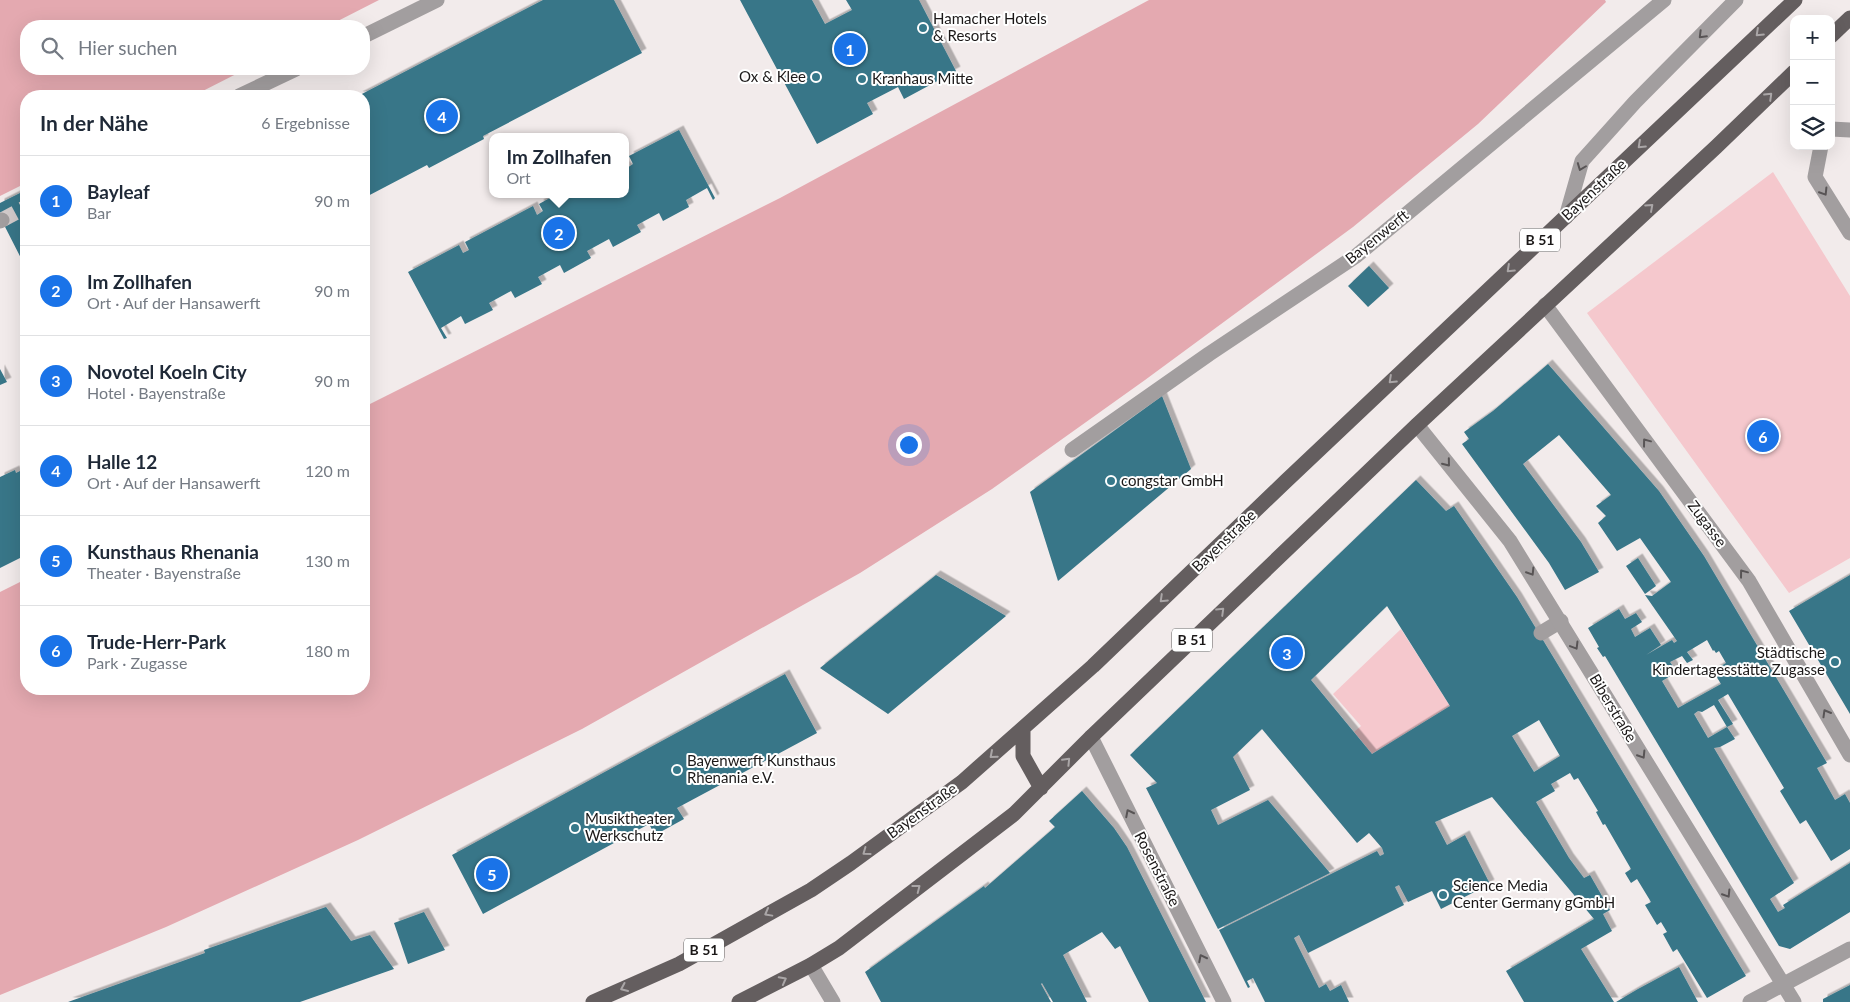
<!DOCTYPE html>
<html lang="de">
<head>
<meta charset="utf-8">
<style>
	:root { --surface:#fff; --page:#f2f2f3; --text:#1f2937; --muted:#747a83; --line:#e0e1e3; --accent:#1a73e8 }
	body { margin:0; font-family:Lato,sans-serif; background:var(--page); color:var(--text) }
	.controls { position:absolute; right:15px; top:15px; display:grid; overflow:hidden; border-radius:10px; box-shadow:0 5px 20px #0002 }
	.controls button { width:45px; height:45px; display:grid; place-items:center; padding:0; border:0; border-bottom:1px solid var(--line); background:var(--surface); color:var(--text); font:25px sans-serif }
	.you { position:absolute; left:908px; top:444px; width:18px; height:18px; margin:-12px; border:4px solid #fff; border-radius:50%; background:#1a73e8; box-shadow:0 0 0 8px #1a73e833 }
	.badge { display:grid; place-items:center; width:32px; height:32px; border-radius:50%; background:var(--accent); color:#fff; font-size:16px; font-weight:700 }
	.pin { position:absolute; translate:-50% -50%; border:2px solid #fff; box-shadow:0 1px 5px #0006 }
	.popup { position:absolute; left:489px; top:133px; width:140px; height:65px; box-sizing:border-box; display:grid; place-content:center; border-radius:10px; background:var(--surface); filter:drop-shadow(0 1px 4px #0005); font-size:16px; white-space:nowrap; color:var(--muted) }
	.popup b { font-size:19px; color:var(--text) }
	.popup::after { content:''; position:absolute; left:50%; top:100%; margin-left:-10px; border:10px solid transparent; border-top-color:var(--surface) }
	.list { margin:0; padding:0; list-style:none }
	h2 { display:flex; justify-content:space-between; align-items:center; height:65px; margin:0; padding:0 20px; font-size:21px }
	h2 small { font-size:16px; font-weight:400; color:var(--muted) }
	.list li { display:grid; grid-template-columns:32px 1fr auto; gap:15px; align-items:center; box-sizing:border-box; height:90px; padding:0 20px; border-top:1px solid var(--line) }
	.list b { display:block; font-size:19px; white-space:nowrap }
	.list p { margin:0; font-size:16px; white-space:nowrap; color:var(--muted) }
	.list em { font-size:16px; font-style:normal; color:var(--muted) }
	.icon { flex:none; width:28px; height:28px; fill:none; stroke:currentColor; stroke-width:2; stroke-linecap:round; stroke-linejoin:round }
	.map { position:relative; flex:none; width:1850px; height:1002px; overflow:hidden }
	.search { position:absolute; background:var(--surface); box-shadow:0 5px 20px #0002; left:20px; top:20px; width:350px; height:55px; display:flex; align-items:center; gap:12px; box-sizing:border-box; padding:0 18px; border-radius:20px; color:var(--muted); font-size:19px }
	.panel { position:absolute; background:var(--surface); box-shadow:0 5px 20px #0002; left:20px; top:90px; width:350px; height:605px; border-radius:20px }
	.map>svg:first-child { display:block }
	.green { fill:#f5c8cd }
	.water { fill:#e4a9b0 }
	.building { fill:#377688; fill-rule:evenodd; filter:url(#shadow) }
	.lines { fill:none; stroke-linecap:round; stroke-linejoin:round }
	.street-tunnel { stroke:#d2cbcb; stroke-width:15; stroke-dasharray:15 8; stroke-linecap:butt }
	.lane { stroke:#a29e9f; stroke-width:15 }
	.street { stroke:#a29e9f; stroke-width:15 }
	.primary { stroke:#645e5f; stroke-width:15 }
	.oneway { stroke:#aaa6a7 }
	.oneway2 { stroke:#585455 }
	.poi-dot { fill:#36788a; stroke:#fff; stroke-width:2 }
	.labels { text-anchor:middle; stroke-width:4; stroke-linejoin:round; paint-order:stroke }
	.shield { fill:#fff; stroke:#5f5d5d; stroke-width:1 }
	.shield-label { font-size:14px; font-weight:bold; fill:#1b1818 }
	.poi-label { font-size:15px; fill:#1b1818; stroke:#fff; text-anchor:start }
	.street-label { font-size:15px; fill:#1b1818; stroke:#fff }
</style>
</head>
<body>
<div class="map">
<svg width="1850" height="1002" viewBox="0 0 1850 1002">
	<defs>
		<filter id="shadow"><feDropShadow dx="4.5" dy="-4.5" stdDeviation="0" flood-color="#0004"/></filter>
	</defs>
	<rect width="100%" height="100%" fill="#f2ebeb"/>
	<path class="green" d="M1773 172 1850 296V558L1789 593 1587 313Z
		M1401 629 1450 706 1372 754 1354 732 1361 726 1333 694Z"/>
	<path class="water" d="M0 0H379L328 26H26V69H246L193 96H26V183L0 196Z
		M1149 0H1605L1606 2 1478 124 1353 227 1145 380 992 489 860 573 582 729 358 840 166 927 0 995V592L26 579V689H364V407L780 198Z"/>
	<path class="building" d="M543 0H614L642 53 483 136 484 139 429 168 427 165 364 198V96H358Z
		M740 0H812L825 24 852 10 846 0H919L956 71 904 99 898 87 867 103 873 114 817 144Z
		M679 130 715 198 713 200 707 188 686 200 689 207 663 221 659 213 637 225 641 232 613 247 609 239 587 251 591 258 564 273 560 265 538 277 542 284 515 298 511 291 489 303 493 310 465 324 461 316 441 328 447 338 444 339 408 272 459 245 463 253 469 250 465 242 533 206 537 215 543 211 539 204 557 194H625V165L627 168 633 164 629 156Z
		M26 190V268L0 217V203Z
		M1369 266 1389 288 1368 307 1348 286Z
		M1548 364 1659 491 1704 556 1827 763 1817 768 1835 800 1845 794 1850 803V849L1831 861 1806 820 1800 824 1780 791 1784 788 1728 694 1718 700 1733 724 1727 727 1714 705 1702 712 1698 711 1694 714 1708 738 1727 727 1735 739 1720 747 1714 748 1794 883 1770 899 1778 912 1785 908 1783 905 1850 863V912L1790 949 1779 946 1605 656 1603 657 1597 648 1599 647 1588 628 1619 609 1625 619 1636 613 1642 622 1631 629 1635 637 1650 628 1661 645 1646 655 1672 640 1674 643 1677 641 1645 595 1652 596 1671 582 1640 538 1617 551 1598 523 1606 516 1596 506 1611 495 1559 435 1523 464 1581 542 1599 572 1565 590 1549 563 1462 444 1469 439 1464 432 1493 411ZM1707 640 1713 651 1714 650 1716 653 1719 651 1726 663 1713 671 1721 684 1678 708 1662 681 1677 672 1670 662 1682 656 1687 663 1693 660 1687 652Z
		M0 369 7 382 0 385Z
		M1162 396 1191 469 1058 581 1030 492Z
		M26 468V555L0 568V477L15 470 16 473Z
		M1416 480 1446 511 1454 506 1517 597 1746 976 1707 998 1677 949 1673 952 1663 934 1667 932 1661 922 1657 925 1645 905 1651 902 1637 879 1631 883 1625 873 1631 869 1605 824 1603 825 1596 812 1598 811 1578 778 1574 780 1570 773 1551 784 1555 791 1536 802 1569 858 1584 878 1590 875 1610 910 1603 914 1612 931 1581 949 1614 1002H1524L1506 971 1594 919 1492 797 1435 822 1447 845 1465 835 1490 884 1441 909 1432 891 1408 902 1399 885 1395 887 1404 905 1308 953 1299 935 1294 938 1319 988 1326 984 1330 991 1341 985 1349 1002H1265L1253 978 1247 981 1250 987 1248 988 1219 930 1377 851 1380 856 1384 854 1382 848 1369 833 1357 843 1262 729 1233 757 1250 790 1211 810 1218 825 1268 800 1330 873 1218 929 1146 788 1157 783 1130 755ZM1387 606 1450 706 1372 754 1311 680ZM1539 720 1560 756 1534 772 1512 736Z
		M1638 558 1656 586 1645 594 1626 566Z
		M936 575 1006 616 888 714 820 668Z
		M1850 575V714L1789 611Z
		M785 674 817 733 677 808 684 819 655 835 649 824 483 914 452 855Z
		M1082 791 1114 828 1127 847 1206 1002H1149L1120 946 1115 949 1102 932 1063 955 1087 1002H1053L1042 983 1041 984 1051 1002H881L865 972 984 886 985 888 1055 827 1049 821Z
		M326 907 351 941 370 935 394 969 300 1002H68L205 953 204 950Z
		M424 912 445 950 408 964 394 923Z
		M1679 967 1698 1002H1616L1638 989Z
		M1850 985V1002H1823V999Z"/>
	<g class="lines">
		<path class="street-tunnel" d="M2 220 26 207"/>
		<path class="lane" d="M1831 129 1850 130
			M1821 146 1815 177 1850 233
			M1566 217 1582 161 1635 102 1736 0
			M1072 450 1209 354 1356 256 1664 0
			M1541 633 1561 621
			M811 965 833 1002"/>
		<path class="street" d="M364 36 437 0
			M239 96 296 69
			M0 221 2 220
			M1545 305 1749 581 1850 755
			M1417 425 1510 541 1794 1002
			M1091 737 1224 1002
			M1750 1002 1850 949"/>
		<path class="primary" d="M1831 36 1850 18
			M1023 729V756L1041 788
			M593 1002 679 964 811 890 851 863 962 782 1093 666 1286 481 1795 0
			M739 1002 811 965 839 948 1014 814 1091 737 1417 425 1716 147 1794 72"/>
	</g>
	<defs><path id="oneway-chevron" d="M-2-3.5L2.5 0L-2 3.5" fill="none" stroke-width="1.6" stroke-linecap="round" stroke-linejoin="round" transform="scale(1.25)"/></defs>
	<g class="oneway">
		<use href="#oneway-chevron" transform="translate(1759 33) rotate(137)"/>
		<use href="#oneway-chevron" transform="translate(1769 96) rotate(-44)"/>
		<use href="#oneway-chevron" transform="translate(1641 145) rotate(137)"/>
		<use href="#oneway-chevron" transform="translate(1650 207) rotate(-42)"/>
		<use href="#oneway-chevron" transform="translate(1510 269) rotate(137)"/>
		<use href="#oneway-chevron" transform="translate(1392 380) rotate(137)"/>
		<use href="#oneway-chevron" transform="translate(1163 599) rotate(136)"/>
		<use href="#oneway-chevron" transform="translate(1221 611) rotate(-44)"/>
		<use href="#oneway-chevron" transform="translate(993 755) rotate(139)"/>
		<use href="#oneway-chevron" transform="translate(1067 761) rotate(-46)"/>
		<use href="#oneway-chevron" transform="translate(866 852) rotate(144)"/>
		<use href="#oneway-chevron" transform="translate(917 888) rotate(-38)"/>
		<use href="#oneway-chevron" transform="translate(768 913) rotate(151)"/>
		<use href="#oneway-chevron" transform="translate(783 980) rotate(-28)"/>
		<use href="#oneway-chevron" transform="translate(624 988) rotate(156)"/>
	</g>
	<g class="oneway2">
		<use href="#oneway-chevron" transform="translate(1702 35) rotate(135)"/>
		<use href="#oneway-chevron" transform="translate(1581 167) rotate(111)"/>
		<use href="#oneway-chevron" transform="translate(1824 192) rotate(58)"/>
		<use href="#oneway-chevron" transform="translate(1646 442) rotate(-127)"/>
		<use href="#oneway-chevron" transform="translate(1447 463) rotate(51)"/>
		<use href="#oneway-chevron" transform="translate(1531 572) rotate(58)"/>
		<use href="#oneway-chevron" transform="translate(1743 573) rotate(-127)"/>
		<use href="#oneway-chevron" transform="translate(1575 646) rotate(59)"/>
		<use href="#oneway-chevron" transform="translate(1826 713) rotate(-120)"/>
		<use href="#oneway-chevron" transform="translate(1642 755) rotate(58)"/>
		<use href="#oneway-chevron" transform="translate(1129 813) rotate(-117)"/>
		<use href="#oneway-chevron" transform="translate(1727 894) rotate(58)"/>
		<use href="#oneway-chevron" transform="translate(1202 958) rotate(-117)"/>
	</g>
	<g class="poi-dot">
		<circle cx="923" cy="28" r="5"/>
		<circle cx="816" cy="77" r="5"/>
		<circle cx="862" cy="79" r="5"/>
		<circle cx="1111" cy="481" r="5"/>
		<circle cx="1835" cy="662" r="5"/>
		<circle cx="677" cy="770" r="5"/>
		<circle cx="575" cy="828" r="5"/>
		<circle cx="1443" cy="895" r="5"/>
	</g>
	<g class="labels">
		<g class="shield">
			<rect x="1520" y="228.5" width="40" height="23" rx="4"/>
			<rect x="1172" y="628.5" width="40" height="23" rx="4"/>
			<rect x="684" y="938.5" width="40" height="23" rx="4"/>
		</g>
		<g class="shield-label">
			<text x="1540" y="245">B 51</text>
			<text x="1192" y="645">B 51</text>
			<text x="704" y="955">B 51</text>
		</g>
		<g class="poi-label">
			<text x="933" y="24">Hamacher Hotels<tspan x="933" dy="17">&amp; Resorts</tspan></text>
			<text x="806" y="82" text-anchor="end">Ox &amp; Klee</text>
			<text x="872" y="84">Kranhaus Mitte</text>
			<text x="1121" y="486">congstar GmbH</text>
			<text x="1825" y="658" text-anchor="end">Städtische<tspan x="1825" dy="17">Kindertagesstätte Zugasse</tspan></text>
			<text x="687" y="766">Bayenwerft Kunsthaus<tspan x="687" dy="17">Rhenania e.V.</tspan></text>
			<text x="585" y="824">Musiktheater<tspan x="585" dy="17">Werkschutz</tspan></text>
			<text x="1453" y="891">Science Media<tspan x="1453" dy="17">Center Germany gGmbH</tspan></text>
		</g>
		<g class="street-label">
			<text transform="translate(1594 190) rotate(-43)" y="5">Bayenstraße</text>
			<text transform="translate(1377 237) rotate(-39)" y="5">Bayenwerft</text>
			<text transform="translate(1707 524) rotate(53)" y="5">Zugasse</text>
			<text transform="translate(1224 541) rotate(-44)" y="5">Bayenstraße</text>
			<text transform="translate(1613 708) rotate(59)" y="5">Biberstraße</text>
			<text transform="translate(922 811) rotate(-36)" y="5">Bayenstraße</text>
			<text transform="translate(1157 869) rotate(63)" y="5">Rosenstraße</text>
		</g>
	</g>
</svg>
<div class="controls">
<button>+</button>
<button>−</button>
<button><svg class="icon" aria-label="layers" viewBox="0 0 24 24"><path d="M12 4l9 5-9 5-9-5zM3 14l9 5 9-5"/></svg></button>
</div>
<div class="you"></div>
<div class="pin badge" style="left:850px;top:49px">1</div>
<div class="pin badge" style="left:559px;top:233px">2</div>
<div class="popup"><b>Im Zollhafen</b>Ort</div>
<div class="pin badge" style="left:1287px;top:653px">3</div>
<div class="pin badge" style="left:442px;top:116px">4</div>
<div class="pin badge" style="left:492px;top:874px">5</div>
<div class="pin badge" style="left:1763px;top:436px">6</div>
<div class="search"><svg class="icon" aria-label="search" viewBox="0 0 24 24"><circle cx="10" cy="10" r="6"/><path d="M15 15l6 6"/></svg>Hier suchen</div>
<section class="panel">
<h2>In der Nähe<small>6 Ergebnisse</small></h2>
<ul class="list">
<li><span class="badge">1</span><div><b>Bayleaf</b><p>Bar</p></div><em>90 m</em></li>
<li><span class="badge">2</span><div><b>Im Zollhafen</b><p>Ort · Auf der Hansawerft</p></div><em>90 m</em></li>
<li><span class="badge">3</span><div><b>Novotel Koeln City</b><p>Hotel · Bayenstraße</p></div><em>90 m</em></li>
<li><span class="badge">4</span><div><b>Halle 12</b><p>Ort · Auf der Hansawerft</p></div><em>120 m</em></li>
<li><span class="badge">5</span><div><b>Kunsthaus Rhenania</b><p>Theater · Bayenstraße</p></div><em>130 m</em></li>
<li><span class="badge">6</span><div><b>Trude-Herr-Park</b><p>Park · Zugasse</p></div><em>180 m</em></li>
</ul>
</section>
</div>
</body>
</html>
